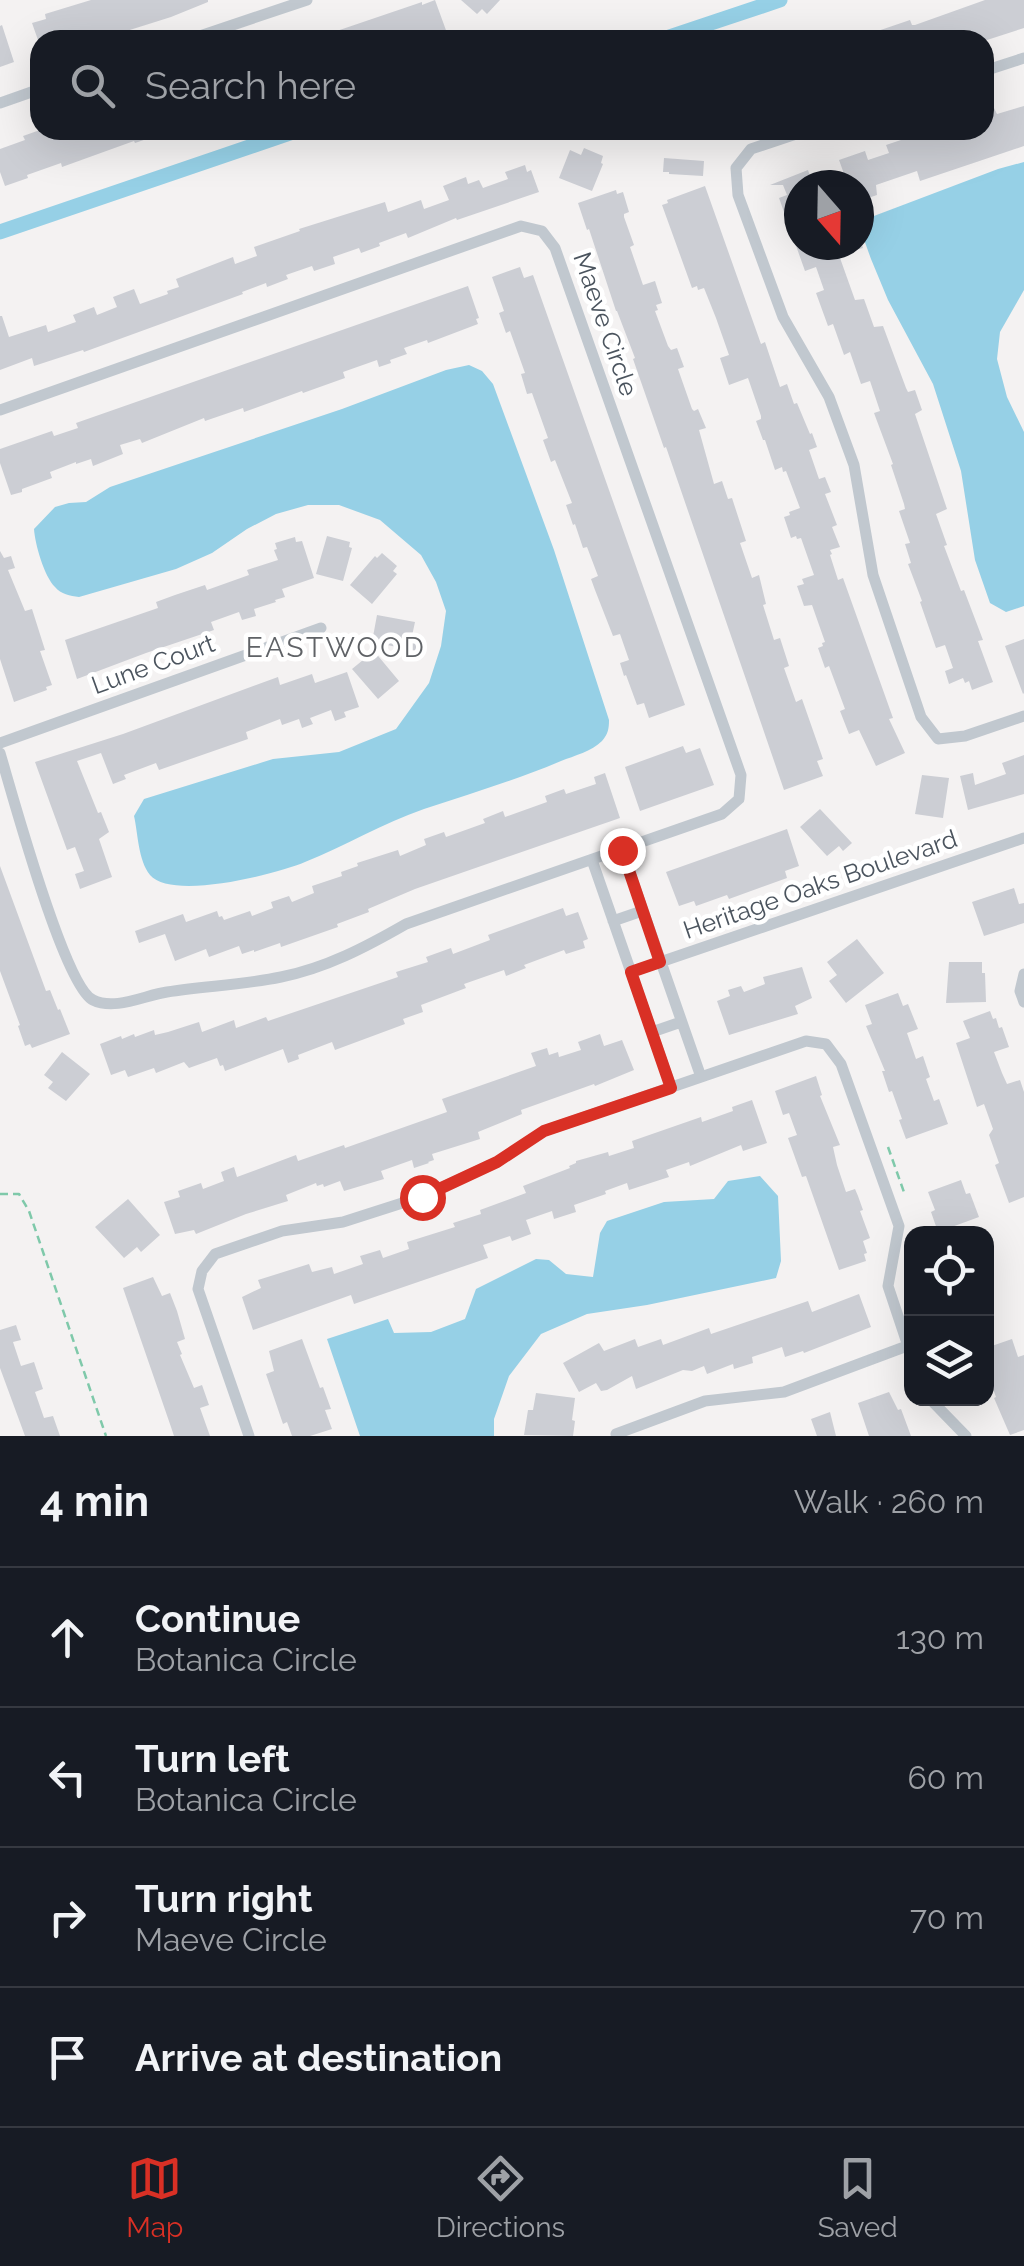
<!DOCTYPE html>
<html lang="en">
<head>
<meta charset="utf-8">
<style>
	:root { --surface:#171b24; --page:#20242c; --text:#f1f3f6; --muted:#9ea1a6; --line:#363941; --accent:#d93025 }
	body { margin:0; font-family:Raleway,sans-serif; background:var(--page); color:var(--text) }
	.controls { position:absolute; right:30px; bottom:30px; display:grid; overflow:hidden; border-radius:20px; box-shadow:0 10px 40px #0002 }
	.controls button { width:90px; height:90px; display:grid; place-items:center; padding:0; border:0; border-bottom:2px solid var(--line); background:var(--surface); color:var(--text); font:50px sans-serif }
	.compass { position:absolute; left:784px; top:170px; width:90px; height:90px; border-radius:50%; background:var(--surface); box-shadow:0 10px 40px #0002; rotate:160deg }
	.stop { position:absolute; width:30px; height:30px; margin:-22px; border:8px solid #d93025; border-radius:50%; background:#fff }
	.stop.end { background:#d93025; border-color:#fff; box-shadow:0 2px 10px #0008 }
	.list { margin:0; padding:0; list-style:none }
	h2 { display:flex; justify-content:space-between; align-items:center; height:130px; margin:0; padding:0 40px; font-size:42px }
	h2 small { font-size:32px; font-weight:400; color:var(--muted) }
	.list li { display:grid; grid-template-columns:65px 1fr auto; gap:30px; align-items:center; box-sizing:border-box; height:140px; padding:0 40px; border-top:2px solid var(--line) }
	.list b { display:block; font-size:38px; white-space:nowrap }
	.list p { margin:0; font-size:32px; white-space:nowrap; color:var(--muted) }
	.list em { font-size:32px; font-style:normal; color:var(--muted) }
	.icon { flex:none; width:55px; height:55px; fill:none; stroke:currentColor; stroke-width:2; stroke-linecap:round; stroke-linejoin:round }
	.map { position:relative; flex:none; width:1024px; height:1436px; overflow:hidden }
	.search { position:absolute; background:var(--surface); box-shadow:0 10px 40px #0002; left:30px; right:30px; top:30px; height:110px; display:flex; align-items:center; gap:25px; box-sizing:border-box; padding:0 35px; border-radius:30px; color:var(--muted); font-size:38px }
	.sheet { height:690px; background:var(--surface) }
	nav { display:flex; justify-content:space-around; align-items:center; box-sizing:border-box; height:140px; border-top:2px solid var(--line); background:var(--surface); font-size:28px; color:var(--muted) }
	nav a { display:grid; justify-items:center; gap:5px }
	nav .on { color:var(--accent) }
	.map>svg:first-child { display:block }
	.water { fill:#96d0e6 }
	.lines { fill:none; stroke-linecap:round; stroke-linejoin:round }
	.canal { stroke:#96d0e6; stroke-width:15 }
	.building { fill:#ccced4 }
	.path { stroke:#7fc9aa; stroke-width:2.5; stroke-dasharray:8 5; stroke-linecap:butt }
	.minor { stroke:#c1c8cf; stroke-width:11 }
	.route { stroke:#d93025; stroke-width:12 }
	.labels { text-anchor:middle; stroke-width:9; stroke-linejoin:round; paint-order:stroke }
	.street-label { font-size:25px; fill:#4b545e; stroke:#fff }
	.neighbourhood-label { font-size:28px; letter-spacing:2.5px; fill:#5f6266; stroke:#fff }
</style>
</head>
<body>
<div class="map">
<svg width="1024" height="1436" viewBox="0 0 1024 1436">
	<rect width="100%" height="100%" fill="#f4f2f2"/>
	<path class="water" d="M1024 162V290L1000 332 997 359 1007 397 1024 432V606L1006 612 990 603 975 560 961 471 933 384 888 300 871 259 862 234 866 219 998 169Z
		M469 365 482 371 493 384 554 550 609 720C609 729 608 734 602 741 592 751 574 756 561 761 516 780 470 794 424 809 383 823 345 846 305 862 277 874 172 901 150 875 138 860 138 833 134 816L144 799 273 759 339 752 396 729 429 683 441 646 446 611 436 582 421 555 380 520 339 505H308L276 514 247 529 212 553 176 569 79 597C70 596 61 594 55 587 44 576 35 544 34 529L55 507 69 503 86 502 110 487 342 409 446 370Z
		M760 1176 778 1196 781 1261 776 1278 647 1305 587 1314 541 1334 509 1376 494 1419V1436H360L327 1339 388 1319 394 1333 431 1332 465 1319 476 1289 536 1259 549 1260 566 1274 593 1277 600 1233 607 1221 664 1202 714 1199 728 1181Z"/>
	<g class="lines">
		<path class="canal" d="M660 40 780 0
			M0 232 299 130"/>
	</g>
	<path class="building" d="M91 0H208V2L171 17 98 40H38L32 23 46 19 45 14Z
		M435 0 447 33 439 36 440 40H317L316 38 422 2V5Z
		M461 0H500L487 14 482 9 477 14Z
		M985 0H1024V28L987 40H858L857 38 910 20 912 25H915Z
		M2 25 14 62 0 67V26Z
		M1024 106V146L920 181 917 171 876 185 877 195 859 201V185H848L839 160 865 151 868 160 889 153 886 145 931 130H984V111L994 108 997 114Z
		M40 130H167V132L135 143 134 141 62 167 61 163 27 175 28 178 5 186 0 172V149L25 140 23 136Z
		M584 148 603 156 601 163 603 164 592 191 559 178 570 150 581 155Z
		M664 158 704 161 703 176 669 174V172H663Z
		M525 165 527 172 531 170 539 192 457 220 456 218 408 238 406 233 379 243 380 246 361 253 359 248 333 257 335 264 314 271 312 266 286 275 288 279 267 287 266 283 242 292 243 294 84 352 83 350 34 366 32 358 0 370V316H2L9 337 46 325 48 332 73 323 76 322 73 315 94 307 97 315 117 307 113 297 134 289 140 304 168 294 167 291 179 287 176 279 233 257 235 264 257 256 254 247 300 231 299 229 385 202 388 212 421 200 424 209 449 200 443 186 466 177 468 184 479 180 483 188 508 179 505 172Z
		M808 170 813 185H799V245H862L863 248 841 254 842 258H840L855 300 864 299 874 327 883 326 906 388 908 392 915 390 922 410 915 414 947 509 936 514 947 545 944 546 961 591 964 590 983 640 978 641 993 682 972 690 969 681 965 683 963 678 949 684 945 671 953 668 945 645 936 648 920 602 922 601 908 564 911 563 905 544 910 543 899 511 905 509 904 504 891 465 893 464 874 413 880 411 870 381 861 384 850 352 844 355 833 324 828 326 816 293 824 290 816 267 805 271 779 198 787 195 783 185H770Z
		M705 186 761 344 765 342 780 387 787 384 794 404 797 403 810 434 812 433 817 447 809 450 819 479 825 477 831 492 825 494 837 525 832 527 840 547 830 550 832 554 830 555 838 580 843 578 893 718 889 719 905 753 876 766 859 730 849 734 840 711 845 709 829 666 825 668 818 648 823 646 822 643 825 642 812 605 804 606 797 586 804 584 802 579 814 575 801 538 797 539 796 536 791 538 784 517 790 515 789 512 800 508 786 471 783 472 782 467 775 470 765 440H763L756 421 761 419V416L748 378 729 385 720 358 729 355 716 318 704 288 698 290 697 286 692 288 662 205 668 203 667 200Z
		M616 190 617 194 623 192 629 212 624 214V217L634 245 630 247 643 285 655 281 662 303 656 305 658 310 655 311 668 346 671 350 677 348 684 367 678 369 692 409 694 411 698 409 706 428 699 430 714 484 722 481 728 499 732 498 746 541 740 543 752 578 759 575 766 604 763 605 774 640 780 638 789 666 784 668 796 702 802 699 823 759 817 761 823 776 784 790 666 447 664 448 655 422 633 359 635 358 617 311H616L589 229 587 230 578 203Z
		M520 267 524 278 533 275 685 705 649 718 644 703 637 705 626 675 624 676 620 663 629 660 620 634 613 636 595 590 591 579 598 576 587 547 583 548 575 524 573 525 566 505 572 503 555 460 551 462 543 440 548 438 532 393 527 394 521 374 525 373 510 331 506 333 499 313 504 311 492 277Z
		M468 286 479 318 476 319 478 324 428 343 427 340 404 348 407 354 390 360 391 363 379 367 377 360 343 372 345 378 303 393 302 391 244 412 243 408 205 421 204 418 142 443 140 439 120 445 123 454 93 466 91 459 76 464V462L50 472 52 478 22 489V492L11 495 0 463V449L52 431 54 436 78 428 76 423Z
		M327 536 350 542 349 547 352 548 343 581 316 574Z
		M295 537 296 542 302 541 314 578 282 589 285 597 275 600 276 602 254 609 256 616 242 620 239 612 211 622 214 630 146 653 77 679 65 640 158 608 156 602 175 595 205 585 207 590 249 575 247 570 278 560 274 550 277 549 275 543Z
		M0 551 4 558 11 556 15 568 8 570 25 611 32 609 45 650 40 651 52 685 46 687 47 690 14 702 0 659Z
		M382 553 397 566 393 571 397 574 372 604 350 585 375 556 377 558Z
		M377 615 415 622 412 636 419 638 417 651 372 642Z
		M1024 639V693L1023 694 1005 646Z
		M374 651 399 681 378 699 352 669Z
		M347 672 359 707 344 712 346 717 335 721 331 710 310 718 313 724 302 728 299 719 282 725 280 719 246 732 248 739 159 770 156 763 124 775 126 779 113 784 101 753 77 761 98 813 101 812 109 832 99 839 112 877 80 889 75 874 84 871 75 847 67 850 35 762 123 734 278 677 280 685 312 674 315 683Z
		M683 746 686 753 700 748 714 785 640 811 625 767Z
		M1024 755V794L968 810 960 776 973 773 975 785 1006 774 1002 763Z
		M605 773 620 818 415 889 368 909 369 912 337 924 338 927 281 947 280 943 254 952V950L242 954 239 946 209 957 206 949 175 961 165 934 139 943 135 931 183 914 186 922 217 911 219 917 222 916 224 920 250 911 252 916 273 908 271 902 289 896 292 902 314 893 312 886 342 876 341 872 358 866 357 863 398 850 400 856 426 845 424 839 444 832 446 837 485 823 483 819 503 811 505 817 547 802 545 796 564 789 566 794 596 784 594 777Z
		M922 775 949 778 943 818 915 814Z
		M820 809 852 843 843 851 839 846 827 856 800 827Z
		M787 829 799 866 785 871 787 878 729 899 727 895 696 906 694 901 679 906 666 872Z
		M0 866 46 991 50 990 58 1010 60 1009 70 1034 32 1048 30 1044 25 1046 18 1026 20 1025 0 971Z
		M1014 888 1019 904 1024 903V923L984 936 972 902Z
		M563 908 566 916 578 912 588 939 583 941 585 948 566 954 564 950 524 965 526 968 506 976 504 970 464 984 466 988 421 1005 423 1012 403 1019 405 1024 335 1050 332 1042 298 1055 299 1059 288 1063 283 1049 225 1071 223 1065 220 1066 217 1058 189 1068 184 1062 156 1073 154 1068 128 1077 125 1070 111 1075 100 1044 121 1036 122 1039 134 1034 135 1037 154 1030 155 1035 168 1032 199 1022 202 1032 234 1020 236 1028 266 1017 268 1021 398 977 396 972 428 962 426 957 451 948 453 954 490 940 488 935Z
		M857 939 884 973 846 1003 829 981 837 975 827 962Z
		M949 962H982V973H985L986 1002 946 1003Z
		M802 967 812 998 795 1006 798 1014 729 1035 717 1001 730 996 728 990 741 986 744 992 765 984 763 977Z
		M898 993 903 1006 908 1004 918 1029 907 1033 916 1059 923 1056 930 1077 926 1079 934 1101 939 1099 948 1124 906 1139 899 1120 902 1119 892 1091 889 1092 882 1071H885L866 1026 872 1024 865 1005Z
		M990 1011 993 1019 996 1018 999 1028 1002 1027 1009 1047 994 1052 1002 1073 1007 1084 1020 1080 1024 1092V1197L1009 1203 995 1165 999 1163 989 1135 993 1129 984 1104 977 1107 956 1043 970 1038 963 1021Z
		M600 1034 604 1046 622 1040 634 1070 595 1086 594 1084 521 1110 522 1114 478 1132 480 1139 432 1154 434 1160 428 1162 429 1163 414 1168 412 1160 381 1171 384 1179 344 1191 340 1181 324 1187 323 1184 317 1186 316 1183 286 1195 288 1201 246 1214 196 1234 194 1230 175 1234 164 1202 180 1197 178 1191 201 1183 203 1189 224 1181 221 1172 234 1167 237 1177 296 1155 298 1161 344 1145 345 1148 447 1112 442 1099 536 1066 531 1053 547 1048 549 1055 558 1052 559 1057 581 1050 578 1042Z
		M62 1052 90 1074 66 1101 48 1088 53 1082 44 1075Z
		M816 1076 822 1095 820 1096 840 1145 833 1147 837 1165 846 1192 855 1189 858 1196 863 1210 860 1211 870 1238 863 1241 867 1253 864 1254 866 1261 839 1270 806 1176 802 1177 788 1138 797 1135 789 1113 783 1115 775 1091Z
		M752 1100 767 1143 743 1151 741 1145 690 1166 689 1162 666 1170 669 1177 629 1190 627 1183 605 1191 606 1194 574 1205 576 1212 554 1219 552 1211 526 1220 531 1234 512 1241 510 1236 483 1245 488 1258 354 1304 351 1295 253 1330 242 1297 261 1288 258 1280 309 1264 312 1272 332 1267 334 1274 363 1264 360 1256 380 1250 383 1258 409 1249 407 1242 455 1227 453 1223 481 1214 480 1210 526 1193 523 1186 570 1168 569 1166 576 1163V1161L608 1152 609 1156 634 1148 632 1141 701 1117 702 1122 733 1111 732 1107Z
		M961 1180 966 1194 970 1193 979 1217 938 1232 931 1212 935 1210 928 1192Z
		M128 1199 160 1235 141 1252 137 1247 124 1258 95 1227Z
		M153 1277 162 1296 170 1293 177 1311 185 1339 177 1342 182 1354 180 1355 194 1388 202 1385 209 1405 200 1408 210 1436H174L171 1427 123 1288Z
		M859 1294 871 1327 804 1353 803 1351 785 1357 782 1347 752 1357 753 1363 734 1369 733 1364 707 1374 704 1366 692 1371 683 1370 636 1389 632 1376 607 1390 601 1391 596 1383 579 1392 563 1363 599 1343 604 1351 635 1339 638 1347 661 1339 663 1345 709 1328 711 1334 808 1301 812 1312Z
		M16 1325 21 1340 13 1342 21 1366 34 1362 43 1389 35 1392 44 1418 53 1416 60 1436H25L0 1368V1330Z
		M302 1339 320 1388 323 1387 331 1409 325 1410 332 1429 310 1436H292L287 1422 283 1424 266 1374 274 1371 269 1351Z
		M1012 1339 1018 1357 1024 1355V1430L1010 1435 994 1398 996 1397 986 1370V1348Z
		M889 1392 898 1410 901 1409 911 1436H869L858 1403Z
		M536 1393 575 1398 572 1420 575 1421 573 1436 524 1435 528 1410H533Z
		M830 1412 836 1436H817L811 1419Z"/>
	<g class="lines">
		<path class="path" d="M888 1147 905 1195
			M0 1194H19L29 1211 106 1436
			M909 1274 912 1275"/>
		<path class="minor" d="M188 40 307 0
			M984 71 1024 58
			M0 103 40 89
			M808 130 751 149 736 168 738 195 783 317 829 397 854 465 873 575 921 717 938 739 965 736 1024 716
			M0 410 521 226 542 231 555 248 741 775 739 799 722 814 406 924C366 947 326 968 281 977 243 985 205 986 167 992 145 995 115 1011 93 1000 64 986 12 793 0 753
			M0 743 321 628
			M622 850 701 1077
			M592 860 671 1087
			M613 921 642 911
			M631 972 1024 838
			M1024 974 1020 991 1024 1002
			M652 1032 681 1022
			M929 1398 966 1436
			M616 1434 705 1401 784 1392 907 1346
			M249 1436 198 1289 202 1271 215 1254 282 1231 343 1222 421 1197 497 1162 544 1131 806 1041 826 1044 841 1064 899 1226 888 1286 912 1358"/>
	</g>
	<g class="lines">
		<path class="route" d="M422 1197 497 1162 544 1131 671 1088 631 972 660 962 622 850"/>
	</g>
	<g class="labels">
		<g class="street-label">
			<text transform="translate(606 324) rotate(71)" y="9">Maeve Circle</text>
			<text transform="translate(153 664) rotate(-20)" y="9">Lune Court</text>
			<text transform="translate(820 884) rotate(-19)" y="9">Heritage Oaks Boulevard</text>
		</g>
		<g class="neighbourhood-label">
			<text x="336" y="657">EASTWOOD</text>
		</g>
	</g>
</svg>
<div class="controls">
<button><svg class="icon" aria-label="locate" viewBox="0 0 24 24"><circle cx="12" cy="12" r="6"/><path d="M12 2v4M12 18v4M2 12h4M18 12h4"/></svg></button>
<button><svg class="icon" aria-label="layers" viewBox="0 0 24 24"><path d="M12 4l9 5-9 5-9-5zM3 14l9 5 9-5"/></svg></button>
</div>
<svg class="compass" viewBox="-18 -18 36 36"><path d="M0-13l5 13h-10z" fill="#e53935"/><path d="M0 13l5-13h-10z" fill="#9ea1a6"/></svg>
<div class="stop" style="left:422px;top:1197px"></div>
<div class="stop end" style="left:622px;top:850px"></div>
<div class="search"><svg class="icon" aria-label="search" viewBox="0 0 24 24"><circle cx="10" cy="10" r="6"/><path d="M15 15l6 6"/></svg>Search here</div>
</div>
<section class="sheet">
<h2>4 min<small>Walk · 260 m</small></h2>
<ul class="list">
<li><svg class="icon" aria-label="ahead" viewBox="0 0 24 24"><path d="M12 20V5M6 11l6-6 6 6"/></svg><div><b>Continue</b><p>Botanica Circle</p></div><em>130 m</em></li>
<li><svg class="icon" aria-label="left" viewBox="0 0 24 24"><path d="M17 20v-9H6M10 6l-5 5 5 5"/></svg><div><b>Turn left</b><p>Botanica Circle</p></div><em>60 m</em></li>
<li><svg class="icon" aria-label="right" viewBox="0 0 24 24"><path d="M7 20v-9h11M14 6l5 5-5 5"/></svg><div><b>Turn right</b><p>Maeve Circle</p></div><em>70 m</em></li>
<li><svg class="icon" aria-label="arrive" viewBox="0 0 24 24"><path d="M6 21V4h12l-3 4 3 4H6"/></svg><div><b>Arrive at destination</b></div></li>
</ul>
</section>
<nav>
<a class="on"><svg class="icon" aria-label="map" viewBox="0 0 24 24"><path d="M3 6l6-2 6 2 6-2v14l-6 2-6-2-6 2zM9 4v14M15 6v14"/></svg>Map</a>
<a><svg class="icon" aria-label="directions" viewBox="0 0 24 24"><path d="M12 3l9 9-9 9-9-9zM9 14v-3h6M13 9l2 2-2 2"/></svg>Directions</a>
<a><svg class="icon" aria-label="saved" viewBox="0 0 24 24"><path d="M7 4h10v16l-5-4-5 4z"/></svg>Saved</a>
</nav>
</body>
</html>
